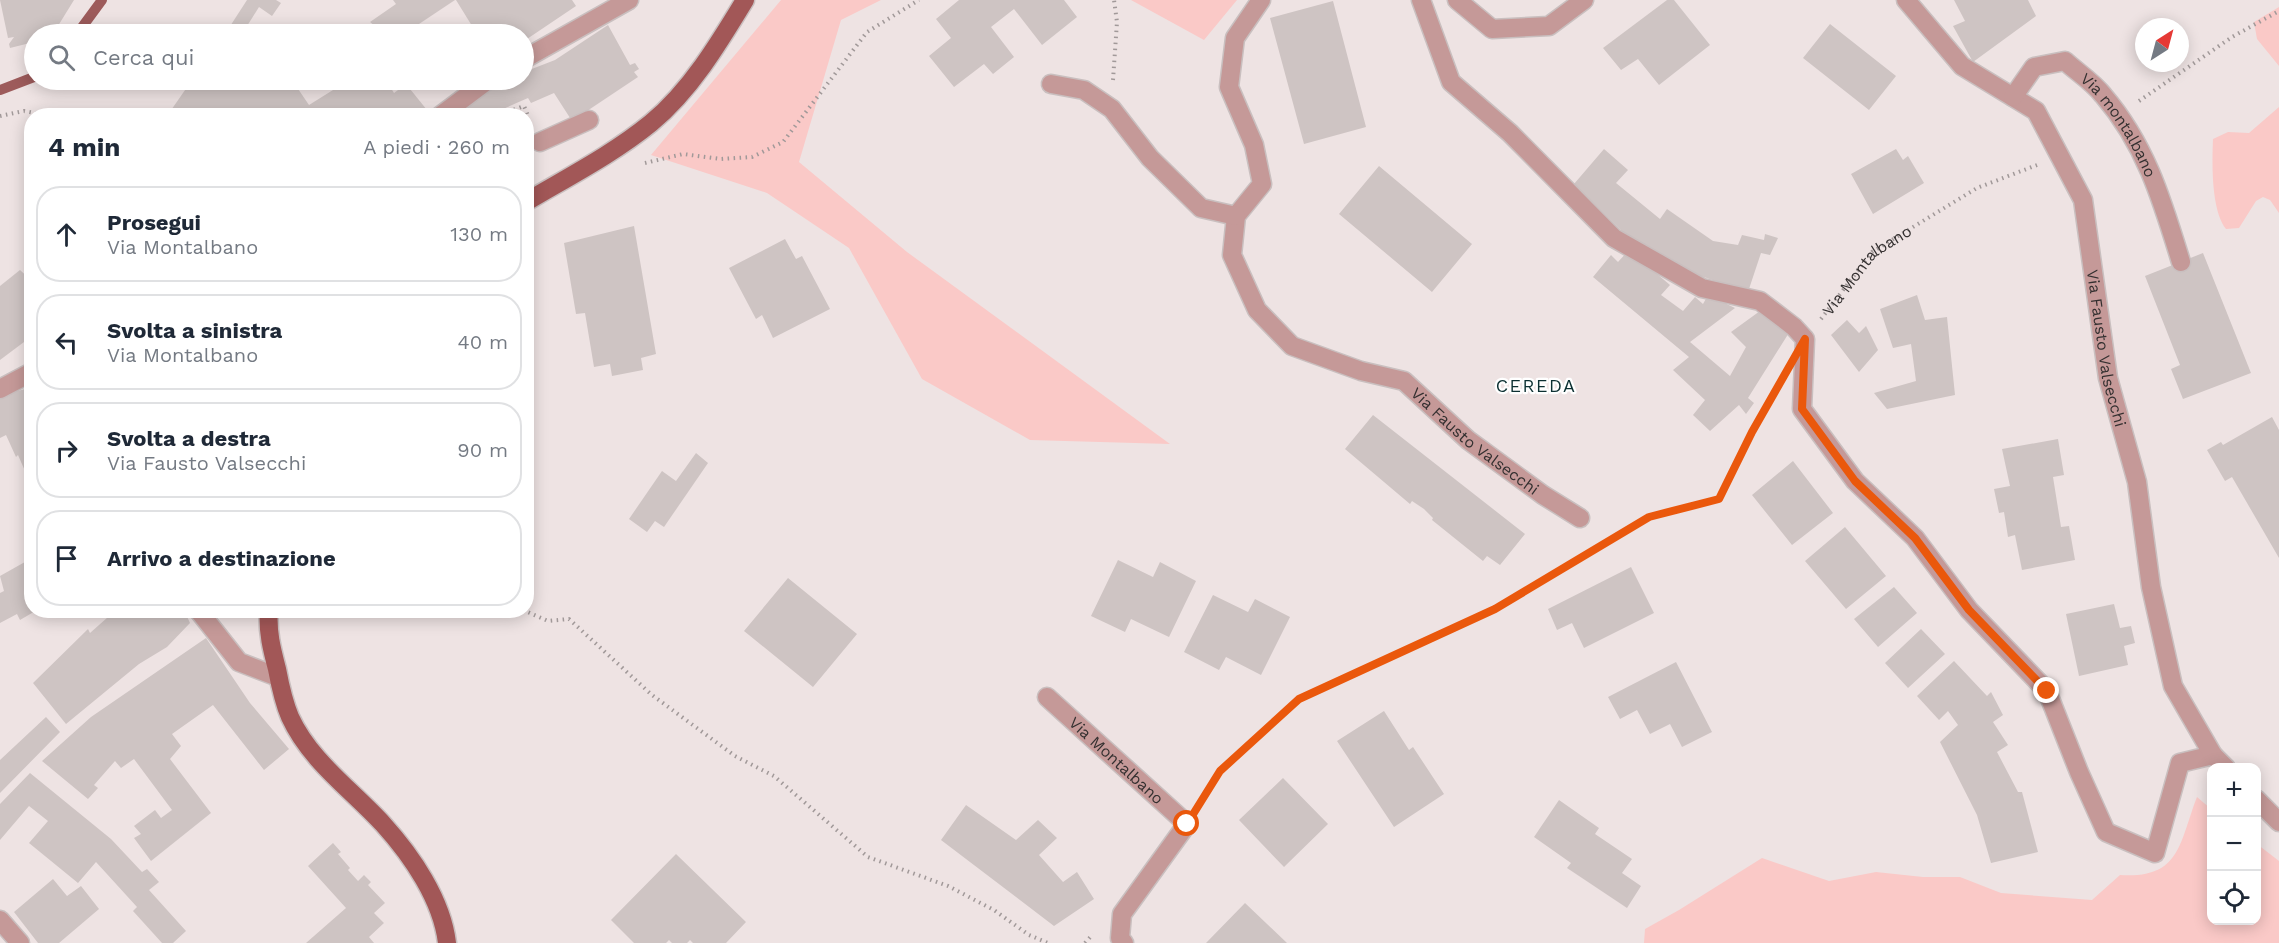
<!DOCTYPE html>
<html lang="it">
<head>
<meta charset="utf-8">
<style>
	:root { --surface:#fff; --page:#f2f2f3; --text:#1f2937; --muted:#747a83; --line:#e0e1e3 }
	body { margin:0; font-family:"Work Sans",sans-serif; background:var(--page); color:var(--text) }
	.controls { position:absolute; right:18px; bottom:18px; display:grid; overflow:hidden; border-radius:12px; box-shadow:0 3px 15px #0003 }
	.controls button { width:54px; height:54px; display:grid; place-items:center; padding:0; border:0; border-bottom:2px solid var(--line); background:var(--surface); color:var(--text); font:30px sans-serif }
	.compass { position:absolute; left:2135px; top:18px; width:54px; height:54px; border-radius:50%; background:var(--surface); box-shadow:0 3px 15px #0003; rotate:36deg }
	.stop { position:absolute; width:18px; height:18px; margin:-14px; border:4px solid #ea580c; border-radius:50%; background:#fff }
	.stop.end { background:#ea580c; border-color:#fff; box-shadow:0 2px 6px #0008 }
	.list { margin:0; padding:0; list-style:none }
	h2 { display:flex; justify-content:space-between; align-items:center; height:78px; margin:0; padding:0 24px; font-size:26px }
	h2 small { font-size:20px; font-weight:400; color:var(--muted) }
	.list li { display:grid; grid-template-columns:39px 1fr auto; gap:18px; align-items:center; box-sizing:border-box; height:96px; margin:0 12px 12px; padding:0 12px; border:2px solid var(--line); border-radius:24px }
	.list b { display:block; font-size:22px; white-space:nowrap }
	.list p { margin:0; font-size:20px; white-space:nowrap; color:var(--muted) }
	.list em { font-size:20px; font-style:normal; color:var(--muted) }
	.icon { flex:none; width:33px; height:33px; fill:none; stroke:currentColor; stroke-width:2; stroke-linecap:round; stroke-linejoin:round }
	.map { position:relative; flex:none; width:2279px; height:943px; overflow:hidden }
	.search { position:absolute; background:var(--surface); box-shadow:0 3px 15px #0003; left:24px; top:24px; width:510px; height:66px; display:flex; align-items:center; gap:15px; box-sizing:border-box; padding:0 21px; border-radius:33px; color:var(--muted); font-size:22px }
	.panel { position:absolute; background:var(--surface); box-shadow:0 3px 15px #0003; left:24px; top:108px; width:510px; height:510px; border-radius:24px }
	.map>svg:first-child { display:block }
	.green { fill:#fac9c7 }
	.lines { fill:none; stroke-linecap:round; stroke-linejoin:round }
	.stream { stroke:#9d5b5b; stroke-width:10 }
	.building { fill:#cec4c3 }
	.minor-casing { stroke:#c9bfbf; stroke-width:21 }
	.major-casing { stroke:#c9bfbf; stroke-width:21 }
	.path { stroke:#a19999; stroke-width:4; stroke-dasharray:1.5 4.5; stroke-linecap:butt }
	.minor { stroke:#c59998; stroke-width:18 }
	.major { stroke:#a25757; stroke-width:18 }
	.route { stroke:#ea580c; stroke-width:8 }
	.labels { text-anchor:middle; stroke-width:4.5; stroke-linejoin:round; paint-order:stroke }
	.street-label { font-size:16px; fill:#343030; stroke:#fff }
	.neighbourhood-label { font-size:18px; letter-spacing:1.5px; fill:#0c3032; stroke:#fff }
</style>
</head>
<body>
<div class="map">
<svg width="2279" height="943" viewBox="0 0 2279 943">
	<rect width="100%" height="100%" fill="#eee3e3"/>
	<path class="green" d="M781 0H881L841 20 799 162 907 252 1170 444 1030 440 922 379 849 248 767 193 651 155Z
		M1131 0H1237L1204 40Z
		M2279 7V66L2257 39 2254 22Z
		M2279 107V213L2270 200 2263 197 2256 201 2239 228 2226 229C2211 210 2212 163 2213 139L2228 132 2249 133Z
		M2197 797 2211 809 2212 920H2256L2257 844 2279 861V943H1644L1645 929 1679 910 1762 858 1829 881 1876 872 1923 877H1960L2001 893 2092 900 2120 875C2181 879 2179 843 2197 797Z"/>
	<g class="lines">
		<path class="stream" d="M77 34 102 0
			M0 90 34 77"/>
	</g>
	<path class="building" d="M0 0H74L53 34H34V42L10 48 9 44 14 37 8 38Z
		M247 0H276L281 3 272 16 259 7 242 34H225Z
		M393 0H455L404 34H385L370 22 396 4Z
		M456 0H572L576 6 524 41V34H477Z
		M959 0H1064L1077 17 1042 45 1014 9 991 27 1014 57 993 74 984 64 954 87 929 56 951 38 936 19Z
		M1667 0H1674L1710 45 1659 85 1638 59 1621 70 1603 48Z
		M1954 0H2028L2036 16 1973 62 1953 26 1965 21Z
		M1333 1 1366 127 1304 144 1270 18Z
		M1830 24 1896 76 1869 110 1803 58Z
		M608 25 630 65 635 63 639 69 634 72 638 77 572 121 554 93 531 103 528 98 487 116H461L457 108 486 88 506 80H524V72L555 60Z
		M192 80H292L309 105 349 80H386L394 93 406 84 427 110 421 116H167Z
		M1604 149 1628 170 1616 183 1660 219 1667 209 1713 241 1738 245 1742 235 1764 240 1765 234 1778 238 1770 255 1761 253 1748 292 1695 274 1626 235 1574 184Z
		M1896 149 1903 160 1908 156 1924 183 1873 214 1851 174Z
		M1379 166 1472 244 1432 292 1339 214Z
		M634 226 656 354 641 358 643 370 612 376 610 364 594 367 585 313 576 314 564 243Z
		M785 239 796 259 802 256 830 309 773 338 762 315 756 319 729 268Z
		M1629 250 1670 285 1661 295 1683 311 1695 297 1703 304 1708 295 1735 308 1690 342 1730 376 1746 347 1731 332 1760 311 1792 328 1748 398 1754 403 1746 414 1739 405 1710 431 1693 415 1705 400 1673 370 1689 357 1593 277 1611 255 1618 262Z
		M2203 253 2251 373 2183 399 2171 369 2180 365 2145 276Z
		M20 270 32 281V336L0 360V286Z
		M1917 295 1925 320 1947 317 1955 395 1887 409 1874 393 1916 381 1911 344 1893 348 1880 309Z
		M1847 320 1859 333 1866 326 1878 350 1859 372 1831 335Z
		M32 387V487L18 455 16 457 6 435 0 438V396Z
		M1373 415 1525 534 1500 565 1487 556 1483 561 1432 520 1433 518 1424 509 1412 501 1410 504 1345 449Z
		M2272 417 2279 430V558L2232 477 2225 481 2207 450 2221 442 2223 445Z
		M2058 439 2064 475 2053 477 2061 527 2069 526 2075 560 2022 570 2015 535 2008 537 2004 512 1999 513 1994 489 2010 486 2002 449Z
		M696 453 708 463 664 527 655 521 647 532 629 519 662 471 676 481Z
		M1793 461 1833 513 1792 545 1752 495Z
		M1845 527 1886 576 1846 609 1805 561Z
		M32 558V610H37L20 620 17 614 0 623V593L4 591 0 576Z
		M1118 560 1153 577 1160 562 1196 581 1169 637 1131 619 1125 632 1091 616Z
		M1631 567 1654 613 1584 648 1572 623 1557 630 1548 609Z
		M788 578 857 634 813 687 744 631Z
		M1894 587 1917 613 1878 647 1854 619Z
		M1213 595 1248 612 1255 599 1290 617 1261 675 1226 657 1219 670 1184 652Z
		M2114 604 2120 628 2131 626 2135 643 2124 646 2128 665 2079 676 2066 614Z
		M104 610H184L190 623 167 647 139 664 66 724 33 683 88 629 90 633 108 617Z
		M1921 629 1945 654 1908 688 1885 663Z
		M206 638 250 703 289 749 264 770 213 705 172 734 181 746 170 759 211 813 151 861 134 838 141 834 134 826 155 810 161 818 172 810 134 759 121 768 115 761 94 785 98 788 88 799 42 761 91 717Z
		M1954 661 1987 696 1991 692 2003 715 1993 722 2008 745 1997 752 2018 792H2022L2038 852 1991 863 1977 815 1940 742 1958 725 1948 711 1939 720 1917 696Z
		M1676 662 1712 732 1682 747 1670 724 1650 734 1637 710 1620 719 1608 697Z
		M1384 711 1409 750 1413 747 1444 794 1394 827 1337 741Z
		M46 717 60 732 0 793V760Z
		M30 773 111 839 142 872 147 869 159 882 149 890 186 931 173 943H162L133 911 137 907 96 862 78 883 29 843 48 821 29 806 0 840V804Z
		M1283 778 1328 824 1284 867 1239 820Z
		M1559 800 1599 828 1595 834 1632 859 1622 873 1641 886 1627 908 1567 868 1571 863 1534 837Z
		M966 805 1016 840 1038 820 1057 838 1039 855 1063 882 1077 872 1094 899 1054 926 941 840Z
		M333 843 341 852 338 854 350 868 348 870 358 881 364 875 371 882 368 885 385 903 374 913 384 923 369 937 374 943H306L346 908 308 866Z
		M676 854 746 922 726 943H693L690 940 687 943H672L669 940 666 943H634L611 920Z
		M53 879 67 896 81 886 99 909 59 943H38L14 912Z
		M1245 903 1287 943H1206Z"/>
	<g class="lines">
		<g class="minor-casing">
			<g id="minor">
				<path id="s2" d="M1261 0 1235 38 1229 87 1254 145 1262 184 1236 216 1232 255 1257 310 1292 346 1361 371 1404 381 1468 440 1543 495 1580 518"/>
				<path d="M1421 0 1451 82 1510 133 1614 238 1702 288 1760 301 1794 327 1805 339 1802 409 1855 481 1915 538 1969 610 2047 691 2079 772 2106 832 2155 853 2180 763 2213 755"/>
				<path d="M1457 0 1492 29 1549 26 1584 0"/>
				<path id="s3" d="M1906 0 1962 66 2036 111 2083 200 2108 378 2137 482 2151 587 2173 686 2213 755 2226 768"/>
				<path d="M524 59 629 0"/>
				<path d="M1051 84 1084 90 1112 109 1150 158 1201 208 1236 216"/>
				<path id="s4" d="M2013 97 2034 67 2065 61C2077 72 2093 82 2103 95 2146 145 2162 200 2181 262"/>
				<path d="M440 116 488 80"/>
				<path d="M540 142 589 120"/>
				<path d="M0 389 32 372"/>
				<path d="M198 610 239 662 278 677"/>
				<path id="s5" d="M1047 697 1187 824 1122 914 1120 938 1124 943"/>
				<path d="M2256 799 2279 822"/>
				<path d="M0 920 20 943"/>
			</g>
		</g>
		<g class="major-casing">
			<path id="major" d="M526 202C568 177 613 154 651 123 690 91 719 43 745 0
				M269 610C267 631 272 650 277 669 280 685 284 703 290 717 310 761 352 790 383 824 412 856 442 900 447 943"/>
		</g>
		<g class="path">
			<path d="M1113 80 1117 22 1114 0"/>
			<path d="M2139 101 2232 37 2279 11"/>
			<path d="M0 116 24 111 50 116"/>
			<path d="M497 116 524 106 529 118"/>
			<path d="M645 163 683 154 721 159 752 157 783 142 867 32 919 0"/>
			<path id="s1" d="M1821 319 1872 252 1977 188 2037 165"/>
			<path d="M523 610 548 621 569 619 652 695 735 756 774 776 868 857 948 886 994 910 1029 935 1048 943"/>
			<path d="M1200 803 1220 771 1299 699 1495 609 1649 517 1719 499 1775 391"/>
			<path d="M1085 943 1093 934"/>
		</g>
		<use href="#minor" class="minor"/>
		<use href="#major" class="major"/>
	</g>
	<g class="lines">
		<path class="route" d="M1187 824 1220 771 1299 699 1495 609 1649 517 1719 499 1752 432 1805 339 1802 409 1855 481 1915 538 1969 610 2047 691"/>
	</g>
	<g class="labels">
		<g class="street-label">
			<text dy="6" stroke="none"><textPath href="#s4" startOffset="153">Via montalbano</textPath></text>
			<text dy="6" stroke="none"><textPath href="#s1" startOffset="68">Via Montalbano</textPath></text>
			<text dy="6" stroke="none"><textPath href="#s3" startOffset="424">Via Fausto Valsecchi</textPath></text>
			<text dy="6" stroke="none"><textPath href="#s2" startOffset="600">Via Fausto Valsecchi</textPath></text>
			<text dy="6" stroke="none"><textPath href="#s5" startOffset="94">Via Montalbano</textPath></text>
		</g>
		<g class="neighbourhood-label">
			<text x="1536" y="392">CEREDA</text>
		</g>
	</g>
</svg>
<div class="controls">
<button>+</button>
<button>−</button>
<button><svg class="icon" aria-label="locate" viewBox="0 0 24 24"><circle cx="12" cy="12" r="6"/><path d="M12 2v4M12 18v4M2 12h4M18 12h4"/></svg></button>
</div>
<svg class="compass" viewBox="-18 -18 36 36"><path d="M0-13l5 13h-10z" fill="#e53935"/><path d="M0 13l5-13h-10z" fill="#747a83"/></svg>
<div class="stop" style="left:1187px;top:824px"></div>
<div class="stop end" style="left:2047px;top:691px"></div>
<div class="search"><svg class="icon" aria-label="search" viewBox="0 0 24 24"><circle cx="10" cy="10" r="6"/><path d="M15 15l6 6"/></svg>Cerca qui</div>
<section class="panel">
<h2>4 min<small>A piedi · 260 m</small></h2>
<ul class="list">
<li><svg class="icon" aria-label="ahead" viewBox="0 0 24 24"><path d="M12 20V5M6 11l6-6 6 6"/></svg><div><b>Prosegui</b><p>Via Montalbano</p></div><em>130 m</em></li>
<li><svg class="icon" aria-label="left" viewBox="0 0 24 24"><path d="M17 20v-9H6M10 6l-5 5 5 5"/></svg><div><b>Svolta a sinistra</b><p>Via Montalbano</p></div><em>40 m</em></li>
<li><svg class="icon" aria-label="right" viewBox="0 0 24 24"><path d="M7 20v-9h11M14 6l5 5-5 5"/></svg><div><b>Svolta a destra</b><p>Via Fausto Valsecchi</p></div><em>90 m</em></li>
<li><svg class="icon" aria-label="arrive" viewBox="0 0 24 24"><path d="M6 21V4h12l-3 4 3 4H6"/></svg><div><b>Arrivo a destinazione</b></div></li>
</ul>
</section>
</div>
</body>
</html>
